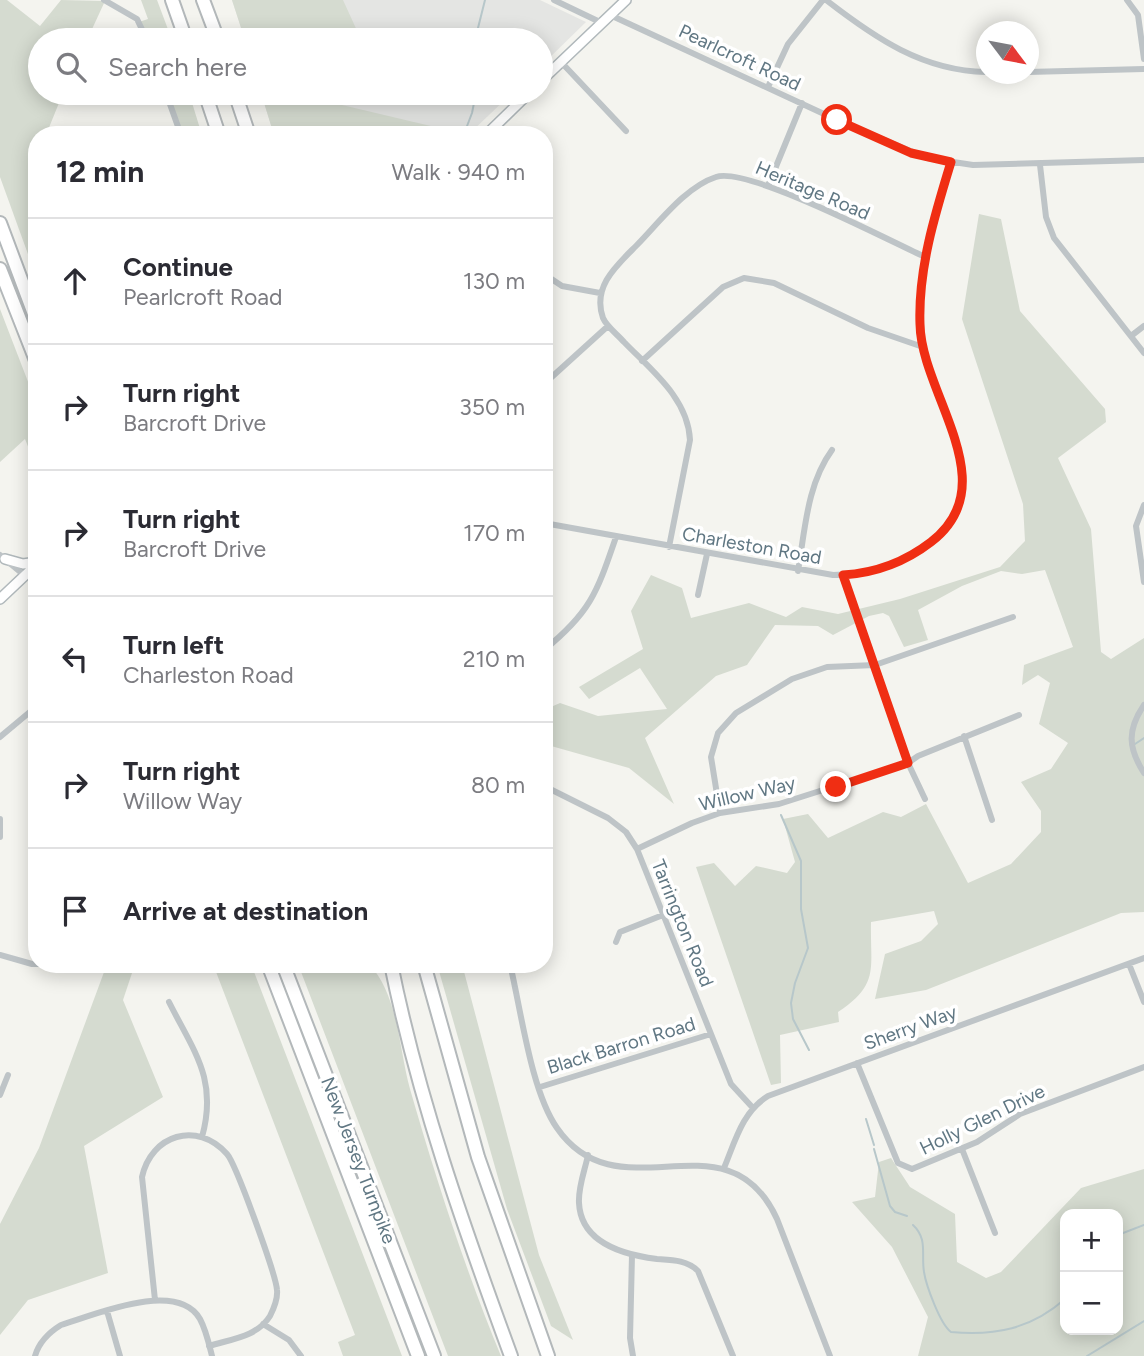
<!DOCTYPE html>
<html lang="en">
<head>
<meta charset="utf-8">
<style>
	:root { --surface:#fff; --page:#f2f2f3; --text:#2b2b33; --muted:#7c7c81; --line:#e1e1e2 }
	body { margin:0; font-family:Figtree,sans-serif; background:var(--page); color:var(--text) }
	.controls { position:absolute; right:21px; bottom:21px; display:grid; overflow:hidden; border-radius:14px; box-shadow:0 4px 18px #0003 }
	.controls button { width:63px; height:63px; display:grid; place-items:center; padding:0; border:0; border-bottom:2px solid var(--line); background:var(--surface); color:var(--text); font:35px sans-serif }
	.compass { position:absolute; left:976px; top:21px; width:63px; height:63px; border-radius:50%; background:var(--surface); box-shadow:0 4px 18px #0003; rotate:122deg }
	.stop { position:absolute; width:21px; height:21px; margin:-16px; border:5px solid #f02e13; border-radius:50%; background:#fff }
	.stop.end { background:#f02e13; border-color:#fff; box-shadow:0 2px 7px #0008 }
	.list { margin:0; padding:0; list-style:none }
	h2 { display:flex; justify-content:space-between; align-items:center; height:91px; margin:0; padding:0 28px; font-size:30px }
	h2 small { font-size:23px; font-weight:400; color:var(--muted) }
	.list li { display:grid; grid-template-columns:46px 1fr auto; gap:21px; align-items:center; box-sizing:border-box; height:126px; padding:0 28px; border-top:2px solid var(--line) }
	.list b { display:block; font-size:26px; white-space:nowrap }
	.list p { margin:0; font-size:23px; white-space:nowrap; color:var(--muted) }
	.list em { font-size:23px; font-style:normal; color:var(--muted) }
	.icon { flex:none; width:38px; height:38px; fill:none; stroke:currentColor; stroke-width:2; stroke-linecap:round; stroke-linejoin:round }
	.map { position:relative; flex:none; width:1144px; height:1356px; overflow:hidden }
	.search { position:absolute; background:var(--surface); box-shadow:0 4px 18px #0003; left:28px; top:28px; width:525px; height:77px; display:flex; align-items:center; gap:18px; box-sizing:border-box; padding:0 24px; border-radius:38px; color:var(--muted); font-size:26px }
	.panel { position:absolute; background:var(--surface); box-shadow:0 4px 18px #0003; left:28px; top:126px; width:525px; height:847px; border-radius:28px }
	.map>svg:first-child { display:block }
	.built { fill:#e4e5e3 }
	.green { fill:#d5dbd0; fill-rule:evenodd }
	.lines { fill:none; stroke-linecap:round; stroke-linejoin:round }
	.stream { stroke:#b7c7ca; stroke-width:2 }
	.secondary-casing { stroke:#b0b8bb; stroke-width:12 }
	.highway-casing { stroke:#b3b8ba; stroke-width:16 }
	.street { stroke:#bec4c7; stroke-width:6 }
	.secondary { stroke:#fff; stroke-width:9 }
	.highway { stroke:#fff; stroke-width:12 }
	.route { stroke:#f02e13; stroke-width:9 }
	.labels { text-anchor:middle; stroke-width:7; stroke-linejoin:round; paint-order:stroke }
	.street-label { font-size:19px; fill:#607783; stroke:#fff }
</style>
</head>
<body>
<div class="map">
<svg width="1144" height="1356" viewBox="0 0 1144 1356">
	<rect width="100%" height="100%" fill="#f4f4ef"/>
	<path class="built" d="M232 0H540L586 22 541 66V40H245Z
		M261 93H512L468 135H274Z"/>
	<path class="green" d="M0 0H7L40 26 61 0 105 1 87 40H40V93H63L46 135H37V279L0 177Z
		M141 0H157L172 40H146L139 22 148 19Z
		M232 0H343L359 35 357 40H245Z
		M165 93H189L202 135H181Z
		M261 93H345L342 105 435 127 443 135H274Z
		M979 214 1001 219 1020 311 1105 409 1106 422 1058 458 1091 529 1101 652 1111 659 1144 638V912L1121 913 926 990 875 999 885 954 921 941 938 924 934 911 871 922C870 969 880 984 838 1012L839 1022 780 1035 781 1083 771 1085 696 867 714 863 735 886 756 866 787 873 795 862 783 819 808 814 828 838 883 812 901 817 926 804 968 883 1011 864 1041 832V811L1021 782 1051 769 1068 743 1039 724 1050 683 1038 675 1022 685 1024 665 1073 647 1045 570 1022 574 1001 571 962 586 918 610 928 640 904 647 889 616 883 613 869 616 833 635 818 626 775 625 747 665 716 676 645 738 674 804 629 768 544 744V710L560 703 598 716 667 709 640 668 589 699 579 687 643 649 631 611 651 575 682 588 691 618 749 603 786 617 802 607 838 614 900 599 1000 567 1025 541 1023 504 962 319Z
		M0 309 37 405V469L25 439 0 462Z
		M107 964H135L123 1000 163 1097 84 1146 108 1273 28 1300 0 1335V1224L39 1148Z
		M213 964H251L402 1356H343L338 1342 355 1335Z
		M298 964H369C398 994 399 1049 410 1089 436 1179 465 1269 501 1356H448Z
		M437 964H462L539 1255 573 1340 551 1326 507 1209Z
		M891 1158 910 1187 955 1214 957 1262 986 1278 1001 1272 1081 1188 1144 1169V1356H918L928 1317 892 1247 852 1202 875 1197 879 1162ZM1065 1214H1118V1330H1065Z"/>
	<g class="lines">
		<path class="stream" d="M475 40 485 0
			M464 134 472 113 476 93
			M1135 744 1144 738
			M781 815 801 861V909L808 948 795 983 791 1003 793 1019 809 1050
			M866 1119 874 1145
			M874 1149 890 1206 895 1212 907 1216
			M913 1225C928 1239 921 1254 924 1272 926 1285 940 1324 951 1332 995 1336 1031 1329 1065 1299
			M1118 1235 1144 1225
			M1087 1356 1144 1321"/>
		<g class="secondary-casing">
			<path id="secondary" d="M541 81 626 0
				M486 135 529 93
				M5 559 23 564 37 562
				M0 599 37 564"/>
		</g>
		<g class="highway-casing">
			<path id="highway" d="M172 0 186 40
				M203 0 218 40
				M205 93 219 135
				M235 93 249 135
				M0 223 37 322
				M0 269 37 363
				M268 964 418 1356
				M283 964 434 1356
				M391 964C418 1098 464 1228 511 1356
				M424 964 478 1157 548 1356"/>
		</g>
		<path class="street" d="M104 0 137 19 147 40
			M554 0 602 23
			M826 0C875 38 923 71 986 72
			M1127 0 1138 15 1144 59
			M610 15 837 120 927 158 973 165 1144 160
			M561 62 626 131
			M1028 72 1144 69
			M768 87 788 44 823 0
			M166 93 181 135
			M1040 165 1046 217 1054 238 1144 353
			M768 186 802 103
			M544 274 562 286 600 293
			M1131 336 1144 326
			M642 361 723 287 744 278 774 283 868 328 923 347
			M544 384 608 326
			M1144 505 1136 526 1144 582
			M544 523 833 575C870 574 902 565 932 542 1007 484 921 394 920 324 919 269 935 214 951 162
			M669 547 690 440C688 398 651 370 624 342 617 334 607 327 603 318 592 287 616 266 636 246 658 224 685 187 716 177 747 166 890 241 927 258
			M0 555 24 575
			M798 571C805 530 807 484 832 450
			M843 575 908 763 925 799
			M698 595 707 554
			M544 650C591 612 597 592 616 537
			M1144 705C1127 730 1128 748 1144 773
			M964 736 992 820
			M0 737 37 706
			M544 786 608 818 626 832 637 849 731 1084 753 1108
			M720 813 711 757 718 733 736 713 792 679 827 667 875 665 1013 617
			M0 819V837
			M637 849 692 823 720 813 779 804 908 763 918 756 1019 715
			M616 942 620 932 663 915
			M0 955 32 964H51
			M510 964C521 1010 531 1091 557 1128 619 1218 727 1110 777 1219L830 1356
			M1129 964 1144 1002
			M169 1002C194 1052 218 1079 202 1137
			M857 1063 898 1163 912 1169 977 1142 1020 1114 1144 1067
			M540 1087 711 1034
			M0 1095 8 1075
			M962 1149 995 1233
			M588 1155C585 1170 578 1187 579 1203 581 1244 625 1255 657 1259 672 1260 687 1260 698 1271L733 1356
			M724 1168C735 1142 742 1112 768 1096L1144 958
			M632 1255 630 1338 633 1356
			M155 1300 142 1177C151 1135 197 1120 227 1154 236 1164 276 1275 277 1290 278 1299 274 1308 270 1316 257 1337 231 1339 209 1346
			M107 1311 120 1356
			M263 1324 289 1340 301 1356
			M35 1356C39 1342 48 1333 61 1325 94 1315 177 1279 200 1319 206 1330 209 1344 212 1356"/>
		<use href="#secondary" class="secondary"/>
		<use href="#highway" class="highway"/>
	</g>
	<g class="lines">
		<path class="route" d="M836 787 908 763 843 575C876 573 905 562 931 542 1007 484 921 394 920 324 918 269 935 214 951 162L911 153 837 120"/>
	</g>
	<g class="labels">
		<g class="street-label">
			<text transform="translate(740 57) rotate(25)" y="7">Pearlcroft Road</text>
			<text transform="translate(813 190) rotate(23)" y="7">Heritage Road</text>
			<text transform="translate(752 545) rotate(10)" y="7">Charleston Road</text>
			<text transform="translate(747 793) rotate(-13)" y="7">Willow Way</text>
			<text transform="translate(683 923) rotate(68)" y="7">Tarrington Road</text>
			<text transform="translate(910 1027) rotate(-20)" y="7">Sherry Way</text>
			<text transform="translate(621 1045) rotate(-17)" y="7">Black Barron Road</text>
			<text transform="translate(982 1119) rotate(-26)" y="7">Holly Glen Drive</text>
			<text transform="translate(359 1160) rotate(69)" y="7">New Jersey Turnpike</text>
		</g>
	</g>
</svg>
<div class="controls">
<button>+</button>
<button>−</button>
</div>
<svg class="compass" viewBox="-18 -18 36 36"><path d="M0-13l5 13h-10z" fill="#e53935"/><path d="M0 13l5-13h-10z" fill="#7c7c81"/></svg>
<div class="stop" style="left:837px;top:120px"></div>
<div class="stop end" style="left:836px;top:787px"></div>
<div class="search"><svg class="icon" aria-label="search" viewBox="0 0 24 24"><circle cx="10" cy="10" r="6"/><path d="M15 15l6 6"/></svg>Search here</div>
<section class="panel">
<h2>12 min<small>Walk · 940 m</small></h2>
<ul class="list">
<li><svg class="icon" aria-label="ahead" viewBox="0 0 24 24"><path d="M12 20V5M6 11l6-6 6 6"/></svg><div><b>Continue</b><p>Pearlcroft Road</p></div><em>130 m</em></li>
<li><svg class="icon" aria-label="right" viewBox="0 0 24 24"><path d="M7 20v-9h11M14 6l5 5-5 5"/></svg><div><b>Turn right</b><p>Barcroft Drive</p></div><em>350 m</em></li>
<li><svg class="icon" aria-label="right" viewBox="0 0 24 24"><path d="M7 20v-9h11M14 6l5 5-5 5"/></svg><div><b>Turn right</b><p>Barcroft Drive</p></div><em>170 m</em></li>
<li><svg class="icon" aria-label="left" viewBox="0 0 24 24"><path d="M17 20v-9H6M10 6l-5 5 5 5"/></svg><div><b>Turn left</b><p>Charleston Road</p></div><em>210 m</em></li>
<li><svg class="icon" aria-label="right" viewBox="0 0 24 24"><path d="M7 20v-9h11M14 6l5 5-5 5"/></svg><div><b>Turn right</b><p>Willow Way</p></div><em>80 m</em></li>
<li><svg class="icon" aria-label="arrive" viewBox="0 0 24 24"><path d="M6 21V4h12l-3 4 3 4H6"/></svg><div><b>Arrive at destination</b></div></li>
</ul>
</section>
</div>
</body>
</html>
